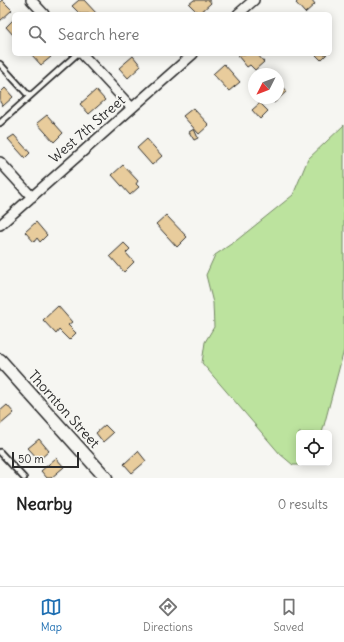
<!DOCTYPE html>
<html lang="en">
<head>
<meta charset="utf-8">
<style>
	:root { --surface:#fff; --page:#f6f6f6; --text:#222; --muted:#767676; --line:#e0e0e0; --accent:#1f6fb2 }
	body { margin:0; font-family:Delius,sans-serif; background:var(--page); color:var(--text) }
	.controls { position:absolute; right:12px; bottom:12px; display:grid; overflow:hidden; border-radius:6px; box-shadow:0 2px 10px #0003 }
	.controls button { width:36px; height:36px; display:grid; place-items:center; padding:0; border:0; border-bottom:1px solid var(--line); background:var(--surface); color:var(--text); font:20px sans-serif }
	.compass { position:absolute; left:248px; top:68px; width:36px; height:36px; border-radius:50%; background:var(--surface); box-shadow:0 2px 10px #0003; rotate:228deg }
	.scale { position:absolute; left:12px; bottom:10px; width:67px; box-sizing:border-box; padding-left:4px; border:2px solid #2b2b2b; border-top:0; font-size:11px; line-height:14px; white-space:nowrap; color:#2b2b2b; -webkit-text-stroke:3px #f6f6f2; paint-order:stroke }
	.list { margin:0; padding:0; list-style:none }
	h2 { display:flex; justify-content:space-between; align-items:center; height:52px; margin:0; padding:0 16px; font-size:17px }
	h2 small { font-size:13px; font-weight:400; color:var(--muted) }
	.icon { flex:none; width:22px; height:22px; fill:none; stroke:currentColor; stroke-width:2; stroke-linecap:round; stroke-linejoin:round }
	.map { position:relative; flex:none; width:344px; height:478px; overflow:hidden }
	.search { position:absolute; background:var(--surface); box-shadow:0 2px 10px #0003; left:12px; right:12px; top:12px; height:44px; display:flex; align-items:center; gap:10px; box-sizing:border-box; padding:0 14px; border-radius:6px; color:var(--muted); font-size:15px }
	.sheet { height:108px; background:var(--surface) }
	nav { display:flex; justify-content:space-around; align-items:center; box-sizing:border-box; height:56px; border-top:1px solid var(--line); background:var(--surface); font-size:11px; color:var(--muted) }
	nav a { display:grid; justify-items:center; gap:2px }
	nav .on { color:var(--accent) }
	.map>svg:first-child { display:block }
	.green { fill:#bce39e; stroke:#748764 }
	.building { fill:#e8cc9c; stroke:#2b2b2b }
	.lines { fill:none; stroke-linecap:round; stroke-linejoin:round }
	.lane-casing { stroke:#2b2b2b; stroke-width:8 }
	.street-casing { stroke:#2b2b2b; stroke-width:12 }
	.secondary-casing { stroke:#2b2b2b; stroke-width:15 }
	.lane { stroke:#f6f6f2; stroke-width:4.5 }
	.street { stroke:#f6f6f2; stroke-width:9 }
	.secondary { stroke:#f6f6f2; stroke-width:12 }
	.labels { text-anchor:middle; stroke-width:4; stroke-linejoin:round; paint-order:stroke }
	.street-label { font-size:14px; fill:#2b2b2b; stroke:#f6f6f2 }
</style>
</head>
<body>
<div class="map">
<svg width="344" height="478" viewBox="0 0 344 478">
	<rect width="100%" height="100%" fill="#f6f6f2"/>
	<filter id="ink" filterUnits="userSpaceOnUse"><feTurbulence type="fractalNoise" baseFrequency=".025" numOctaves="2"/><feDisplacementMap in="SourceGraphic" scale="8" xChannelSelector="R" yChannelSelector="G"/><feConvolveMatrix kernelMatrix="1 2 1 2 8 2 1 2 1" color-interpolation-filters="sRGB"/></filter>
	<g filter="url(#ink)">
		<path class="green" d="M344 125V350L322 433H299V463H304L302 465H293L280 454 202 363 205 342 214 327 213 303 206 275 215 255 237 240 293 195 308 159Z"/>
		<path class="building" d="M2 0 12 10 0 21V2Z
			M79 0H84L97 14H80L72 6Z
			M194 0H209L211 3 199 14 189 4Z
			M299 0H312L315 4 305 13 296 3Z
			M14 19V36L6 27Z
			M31 54H48L51 57 41 65Z
			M240 54H257L264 62 255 70 250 65 247 67 238 56Z
			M315 54H327L321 60Z
			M133 56 141 66 128 78 119 68Z
			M224 64 240 82 229 91 213 74Z
			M278 81 287 91 274 103 269 98H278Z
			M5 88 13 97 3 106 0 102V93Z
			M96 90 105 100 89 114 80 104Z
			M260 103 268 111 260 119 252 110Z
			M193 108 209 125 199 134 183 116Z
			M47 115 63 133 54 142 37 123Z
			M194 129 198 138 194 140 189 132Z
			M14 135 30 153 25 158 8 139Z
			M147 139 162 156 152 165 137 148Z
			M123 165 138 181 136 184 139 187 130 195 112 175Z
			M166 215 187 237 177 247 156 224Z
			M36 222 47 235 40 242 37 238 34 242 25 232Z
			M124 243 130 249 126 253 134 262 124 272 110 256Z
			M58 306 72 322 68 325 76 333 69 340 59 330 56 334 43 320Z
			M7 405 14 413 0 425V411Z
			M105 425 113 433 103 442 96 433Z
			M39 439 49 451 39 460 28 448Z
			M138 451 146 461 132 473 124 464Z
			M56 458 64 467 51 478H47L41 471Z"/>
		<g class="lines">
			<g class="lane-casing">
				<path id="lane" d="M0 64 29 96
					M0 123 77 54
					M0 452 24 478"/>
			</g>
			<g class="street-casing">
				<path id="street" d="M31 0 44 14
					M238 14 254 0
					M82 54 132 108
					M0 162 32 197
					M0 225 193 54"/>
			</g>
			<g class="secondary-casing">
				<path id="secondary" d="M0 360 106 478"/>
			</g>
			<use href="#lane" class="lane"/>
			<use href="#street" class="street"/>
			<use href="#secondary" class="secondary"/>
		</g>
	</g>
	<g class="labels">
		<g class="street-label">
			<text transform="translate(87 129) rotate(-41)" y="5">West 7th Street</text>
			<text transform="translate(64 409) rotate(48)" y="5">Thornton Street</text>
		</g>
	</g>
</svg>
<div class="controls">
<button><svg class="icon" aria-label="locate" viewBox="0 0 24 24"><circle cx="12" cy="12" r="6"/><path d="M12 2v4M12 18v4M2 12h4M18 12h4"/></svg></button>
</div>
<svg class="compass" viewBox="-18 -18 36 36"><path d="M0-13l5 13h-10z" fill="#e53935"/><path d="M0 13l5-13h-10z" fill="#767676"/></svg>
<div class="scale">50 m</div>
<div class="search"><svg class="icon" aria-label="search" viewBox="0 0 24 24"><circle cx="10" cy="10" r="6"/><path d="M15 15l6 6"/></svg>Search here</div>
</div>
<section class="sheet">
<h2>Nearby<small>0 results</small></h2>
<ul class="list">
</ul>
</section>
<nav>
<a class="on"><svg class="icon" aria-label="map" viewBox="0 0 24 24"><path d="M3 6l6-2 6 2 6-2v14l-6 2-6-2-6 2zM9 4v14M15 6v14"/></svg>Map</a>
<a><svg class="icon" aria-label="directions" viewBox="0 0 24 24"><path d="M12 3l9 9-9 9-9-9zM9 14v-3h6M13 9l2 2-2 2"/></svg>Directions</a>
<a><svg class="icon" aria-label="saved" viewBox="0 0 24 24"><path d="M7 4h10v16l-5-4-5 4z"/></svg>Saved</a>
</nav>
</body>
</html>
